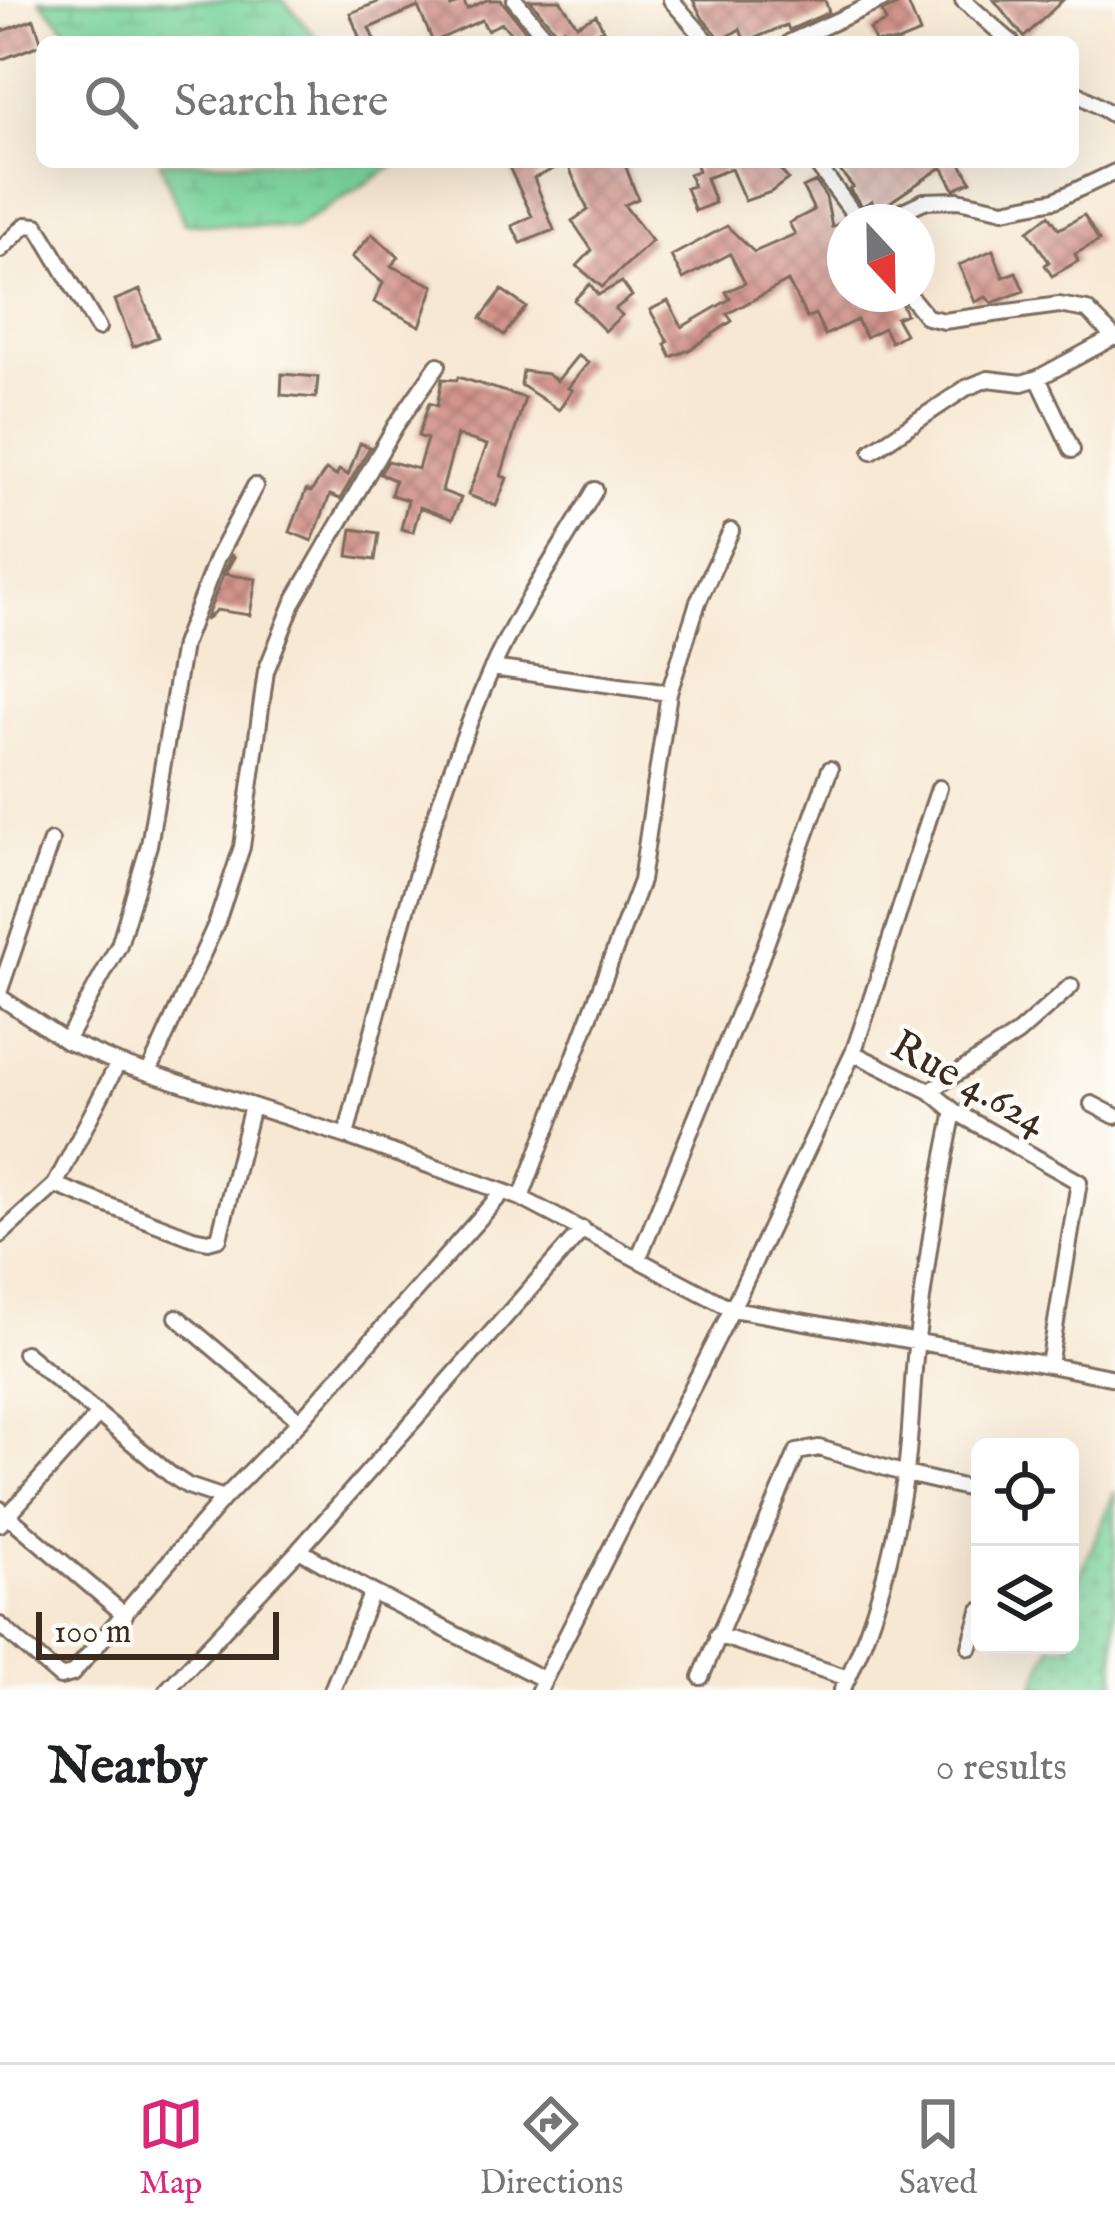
<!DOCTYPE html>
<html lang="en">
<head>
<meta charset="utf-8">
<style>
	:root { --surface:#fff; --page:#f2f2f2; --text:#202124; --muted:#757577; --line:#e0e0e0; --accent:#db2777 }
	body { margin:0; font-family:"IM FELL English",serif; background:var(--page); color:var(--text) }
	.controls { position:absolute; right:36px; bottom:36px; display:grid; overflow:hidden; border-radius:18px; box-shadow:0 12px 48px #0002 }
	.controls button { width:108px; height:108px; display:grid; place-items:center; padding:0; border:0; border-bottom:3px solid var(--line); background:var(--surface); color:var(--text); font:60px sans-serif }
	.compass { position:absolute; left:827px; top:204px; width:108px; height:108px; border-radius:50%; background:var(--surface); box-shadow:0 12px 48px #0002; rotate:158deg }
	.scale { position:absolute; left:36px; bottom:30px; width:243px; box-sizing:border-box; padding-left:12px; border:6px solid #3b2a1e; border-top:0; font-size:33px; line-height:42px; white-space:nowrap; color:#3b2a1e; -webkit-text-stroke:9px #fdfcf7; paint-order:stroke }
	.list { margin:0; padding:0; list-style:none }
	h2 { display:flex; justify-content:space-between; align-items:center; height:156px; margin:0; padding:0 48px; font-size:51px }
	h2 small { font-size:39px; font-weight:400; color:var(--muted) }
	.icon { flex:none; width:66px; height:66px; fill:none; stroke:currentColor; stroke-width:2; stroke-linecap:round; stroke-linejoin:round }
	.map { position:relative; flex:none; width:1115px; height:1690px; overflow:hidden }
	.search { position:absolute; background:var(--surface); box-shadow:0 12px 48px #0002; left:36px; right:36px; top:36px; height:132px; display:flex; align-items:center; gap:30px; box-sizing:border-box; padding:0 42px; border-radius:18px; color:var(--muted); font-size:45px }
	.sheet { height:372px; background:var(--surface) }
	nav { display:flex; justify-content:space-around; align-items:center; box-sizing:border-box; height:168px; border-top:3px solid var(--line); background:var(--surface); font-size:33px; color:var(--muted) }
	nav a { display:grid; justify-items:center; gap:6px }
	nav .on { color:var(--accent) }
	.map>svg:first-child { display:block }
	.grass { fill:url(#grass-dots); stroke:#5c805e; stroke-width:3 }
	.wetland { fill:url(#wetland-marsh); stroke:#5c805e; stroke-width:3 }
	.building { fill:url(#building-cross-hatch) }
	.lines { fill:none; stroke-linecap:round; stroke-linejoin:round }
	.street-casing { stroke:#7d6c5d; stroke-width:20 }
	.street { stroke:#fff; stroke-width:14 }
	.labels { text-anchor:middle; stroke-width:9; stroke-linejoin:round; paint-order:stroke }
	.street-label { font-size:42px; fill:#3b2a1e; stroke:#fdfcf7 }
</style>
</head>
<body>
<div class="map">
<svg width="1115" height="1690" viewBox="0 0 1115 1690">
	<defs>
		<pattern id="grass-dots" width="8" height="8" patternUnits="userSpaceOnUse" patternTransform="scale(3)"><rect width="8" height="8" fill="#7cd79e"/><path d="M2 2h.1M6 6h.1" fill="none" stroke="#6cb988" stroke-width="1.8" stroke-linecap="round"/></pattern>
		<pattern id="wetland-marsh" width="20" height="14" patternUnits="userSpaceOnUse" patternTransform="scale(3)"><rect width="20" height="14" fill="#7cd79e"/><path d="M1 5h8M5 5V1M11 12h8M15 12V8" fill="none" stroke="#6cb988"/></pattern>
		<pattern id="building-cross-hatch" width="8" height="8" patternUnits="userSpaceOnUse" patternTransform="scale(3)"><rect width="8" height="8" fill="#d3948c"/><path d="M0 0l8 8M0 8l8-8" fill="none" stroke="#ac7972"/></pattern>
	</defs>
	<rect width="100%" height="100%" fill="#fdfcf7"/>
	<filter id="ink" filterUnits="userSpaceOnUse"><feTurbulence type="fractalNoise" baseFrequency=".00833" numOctaves="2"/><feDisplacementMap in="SourceGraphic" scale="24" xChannelSelector="R" yChannelSelector="G"/><feConvolveMatrix kernelMatrix="1 2 1 2 8 2 1 2 1" color-interpolation-filters="sRGB"/></filter>
	<filter id="wash" filterUnits="userSpaceOnUse"><feTurbulence type="fractalNoise" baseFrequency=".004" numOctaves="4" result="noise"/><feDisplacementMap in="SourceGraphic" scale="48" xChannelSelector="R" yChannelSelector="G"/><feGaussianBlur stdDeviation="2.7" result="paint"/><feColorMatrix in="noise" values="0 0 0 0 0 0 0 0 0 0 0 0 0 0 0 0 0 1.4 0 .05"/><feComposite in="paint" operator="in"/></filter>
	<g filter="url(#wash)">
		<rect width="100%" height="100%" fill="#f7e8d3"/>
		<path class="grass" d="M1115 1491V1690H1033L1051 1645H1070V1600Z"/>
		<path class="wetland" d="M40 0H283L321 42H79Z
			M160 162H400L295 228 184 223Z"/>
		<g id="blocks">
			<path class="building" d="M383 0H448L451 7 463 0 467 9 487 0H501L534 42H518L502 23 487 30 482 20 433 42 418 7 369 28 375 42H361L350 13Z
				M530 0H560L577 25 596 15 603 29 593 34 597 42H568L563 29 557 33Z
				M693 0H825L829 12 789 30 787 25 745 42 740 29 722 40 703 19Z
				M994 0H1063L1024 37Z
				M907 1 920 33 898 42H875L870 29 886 22 882 12Z
				M34 19 42 44 0 60V32Z
				M520 162H624L638 199 624 205 652 241 602 287 577 266 592 250 572 221 588 210 567 163 534 178 554 230 521 243 512 226 532 216 509 167Z
				M695 162H774L788 179 771 192 745 201 731 169 706 178 715 203 695 211 686 188 693 186 689 174 698 171Z
				M833 162H960L971 181 954 189 942 167 877 211 872 201 862 206 849 189 853 187Z
				M816 182 826 197 832 227 845 221V294H868L870 297 897 294 906 314 896 318 905 334 891 342 884 328 866 337 857 320 825 335 815 314 807 318 788 281 727 314 732 321 689 350 671 357 665 344 668 342 650 310 668 301 682 327 730 299 726 292 745 283 730 254 683 279 671 256 727 226 754 252 795 234 789 223 814 210 803 188Z
				M1049 215 1059 229 1084 215 1099 241 1075 254 1078 261 1052 276 1045 265 1049 262 1028 231Z
				M372 234 399 257 391 266 434 286 420 326 374 302 383 283 352 257Z
				M993 250 1003 277 1016 272 1024 291 992 303 986 297 975 302 959 265Z
				M622 282 632 296 615 309 622 315 605 331 574 300 590 284 598 295Z
				M140 290 158 337 133 347 115 300Z
				M502 290 526 307 504 335 481 318Z
				M578 355 588 363 568 388 572 390 559 410 521 385 523 371 547 374 557 381Z
				M282 374 318 377 316 398 281 395Z
				M458 377 525 398 501 476 507 478 496 506 468 495 487 445 457 435 442 491 461 498 452 519 420 507 413 532 401 529 408 500 391 495 395 480 380 474 388 461 418 469 427 439 418 436 429 403 437 406 442 379 457 380Z
				M360 443 370 447 340 499 330 495 312 541 290 532 306 490 311 492 326 470 336 476 339 470 348 475Z
				M352 529 379 533 375 560 348 556Z
				M231 555 234 557 225 574 256 579 250 615 216 610 205 621Z"/>
		</g>
	</g>
	<g filter="url(#ink)">
		<use href="#blocks" fill-opacity="0" stroke="#7d6c5d" stroke-width="3"/>
		<g class="lines">
			<g class="street-casing">
				<path id="street" d="M515 0 549 42
					M671 0 708 42
					M963 0 1011 42
					M790 42 882 0
					M1073 91 1115 116
					M815 162 860 222
					M879 222 924 201 958 200 1004 210 1055 200 1115 172
					M0 250 26 225 37 226 98 328
					M908 294 927 317 944 321 1059 305 1087 310 1115 338
					M1038 378 1072 450
					M872 451 966 388 988 379 1022 383 1038 378 1114 337
					M492 668 669 693
					M0 990 51 841
					M0 997 66 1041 118 1063 346 1136 521 1198 732 1309 1049 1365
					M66 1041 119 945 149 845 183 645 217 558 255 486
					M853 1053C884 965 909 876 939 788
					M149 1072 217 922 242 847 266 671 294 601 396 425 438 365
					M930 1091 1017 1034 1071 986
					M1092 1104 1115 1116
					M346 1136C386 978 425 822 490 673 517 611 561 549 595 490
					M55 1185 193 1238 208 1241 219 1238 252 1106
					M521 1198 641 881 669 693 698 602 731 531
					M0 1235 55 1185 118 1063
					M639 1257 756 971 830 769
					M177 1317 300 1421
					M25 1353 171 1475 188 1486 224 1498
					M0 1509 125 1615
					M0 1524 98 1415
					M299 1550 372 1592 543 1679
					M0 1625 60 1677 72 1674 224 1498 300 1421 503 1192
					M717 1635 848 1678
					M970 1647 980 1611
					M701 1677 797 1452 819 1448 906 1474 980 1491
					M167 1690 299 1550 583 1229
					M332 1690 372 1592
					M539 1690 732 1309 853 1053 930 1091 954 1111 1079 1182 1049 1365 1115 1378
					M842 1690C875 1625 894 1549 905 1478 912 1432 911 1385 917 1339 926 1262 938 1187 954 1111"/>
			</g>
			<use href="#street" class="street"/>
		</g>
	</g>
	<g class="labels">
		<g class="street-label">
			<text transform="translate(970 1081) rotate(29)" y="15">Rue 4.624</text>
		</g>
	</g>
</svg>
<div class="controls">
<button><svg class="icon" aria-label="locate" viewBox="0 0 24 24"><circle cx="12" cy="12" r="6"/><path d="M12 2v4M12 18v4M2 12h4M18 12h4"/></svg></button>
<button><svg class="icon" aria-label="layers" viewBox="0 0 24 24"><path d="M12 4l9 5-9 5-9-5zM3 14l9 5 9-5"/></svg></button>
</div>
<svg class="compass" viewBox="-18 -18 36 36"><path d="M0-13l5 13h-10z" fill="#e53935"/><path d="M0 13l5-13h-10z" fill="#757577"/></svg>
<div class="scale">100 m</div>
<div class="search"><svg class="icon" aria-label="search" viewBox="0 0 24 24"><circle cx="10" cy="10" r="6"/><path d="M15 15l6 6"/></svg>Search here</div>
</div>
<section class="sheet">
<h2>Nearby<small>0 results</small></h2>
<ul class="list">
</ul>
</section>
<nav>
<a class="on"><svg class="icon" aria-label="map" viewBox="0 0 24 24"><path d="M3 6l6-2 6 2 6-2v14l-6 2-6-2-6 2zM9 4v14M15 6v14"/></svg>Map</a>
<a><svg class="icon" aria-label="directions" viewBox="0 0 24 24"><path d="M12 3l9 9-9 9-9-9zM9 14v-3h6M13 9l2 2-2 2"/></svg>Directions</a>
<a><svg class="icon" aria-label="saved" viewBox="0 0 24 24"><path d="M7 4h10v16l-5-4-5 4z"/></svg>Saved</a>
</nav>
</body>
</html>
